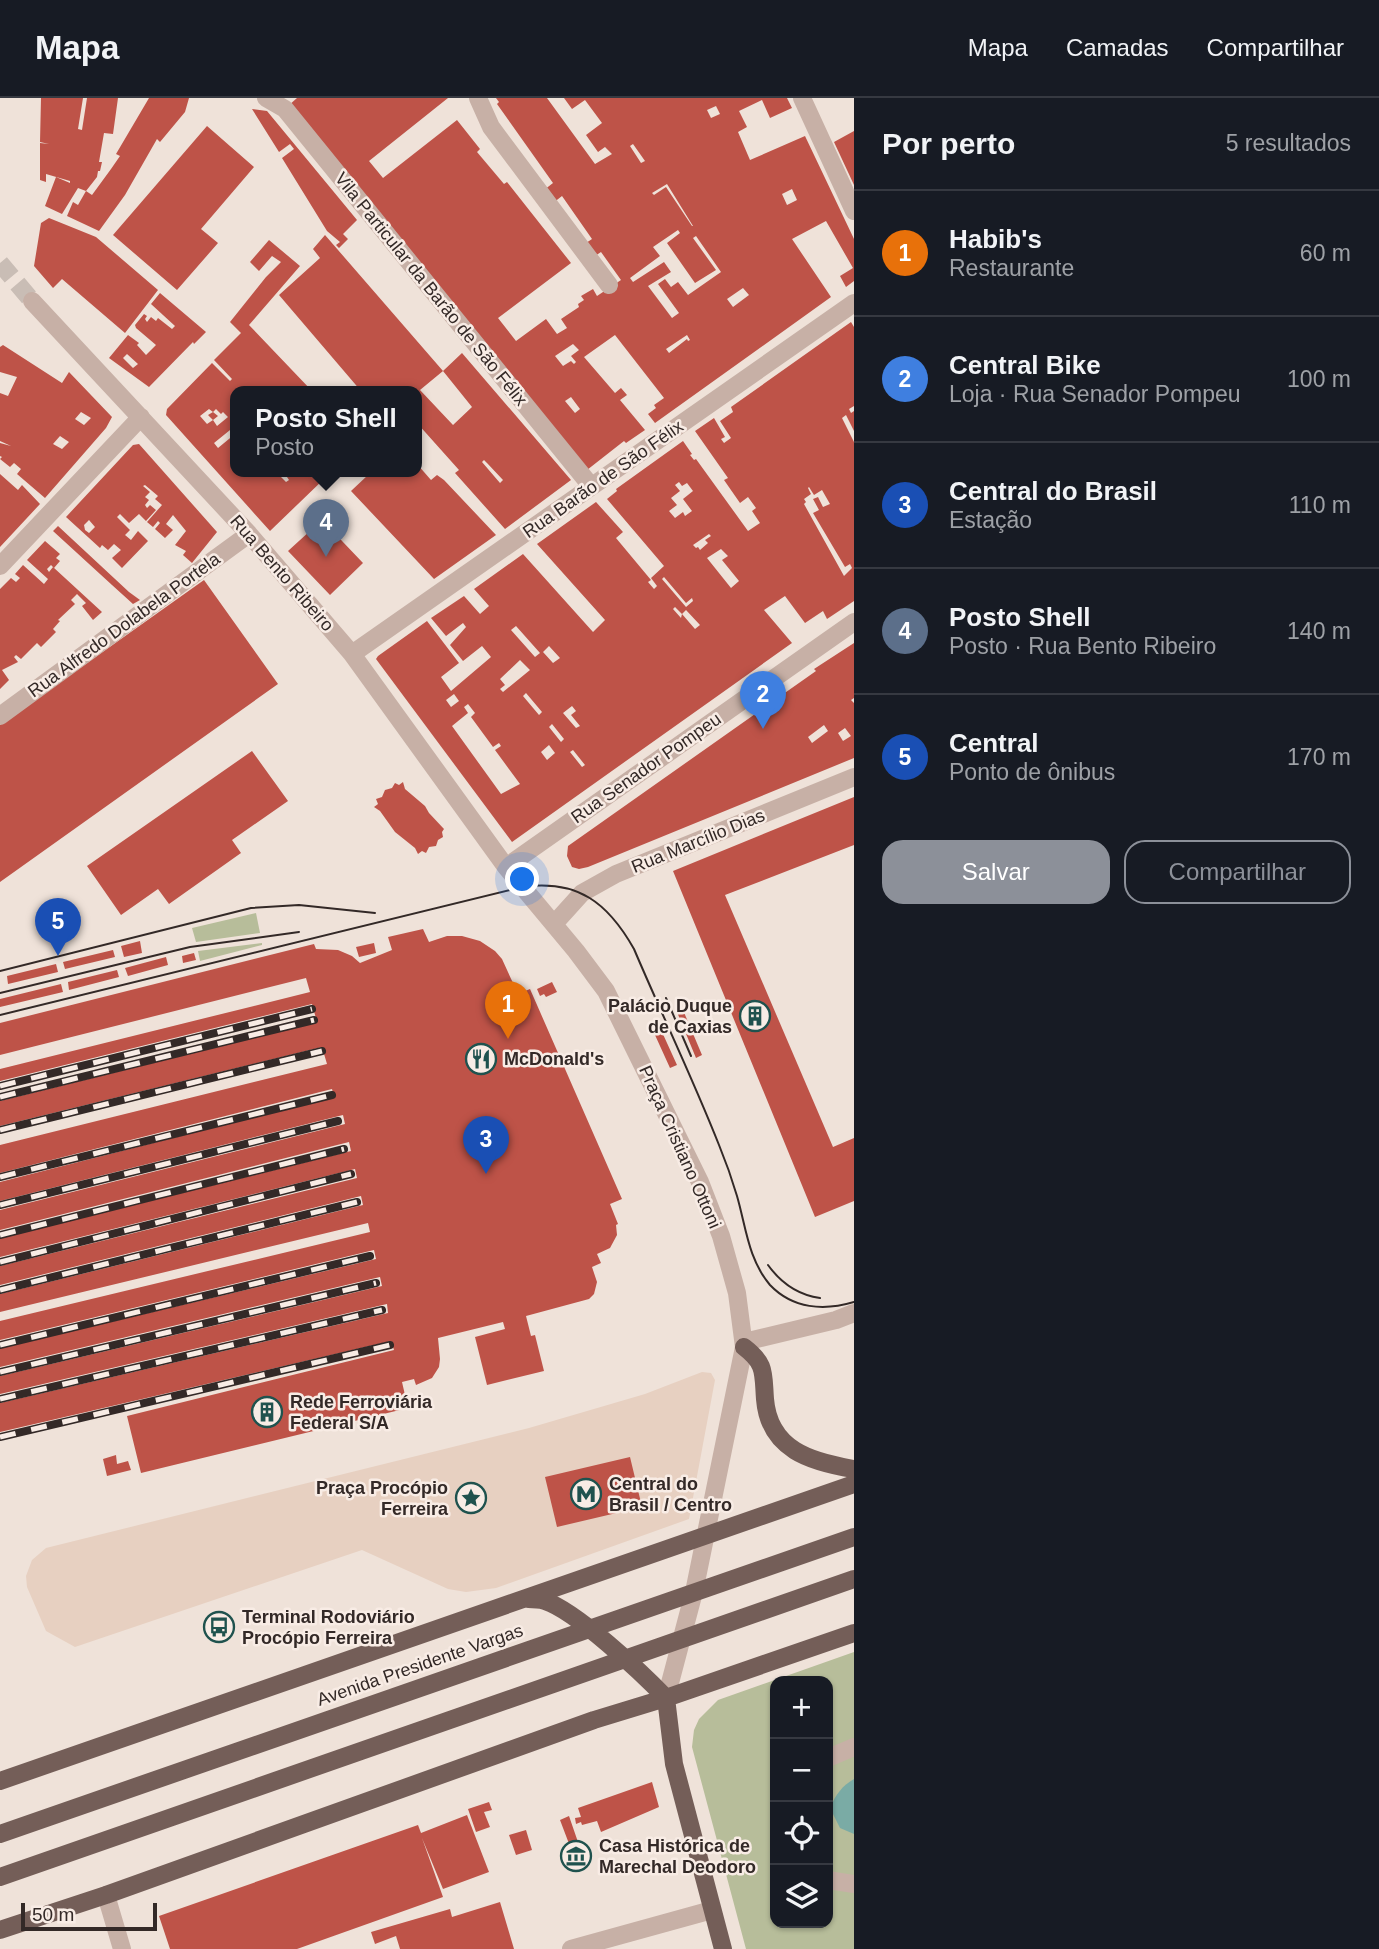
<!DOCTYPE html>
<html lang="pt">
<head>
<meta charset="utf-8">
<style>
	:root { --surface:#171b24; --page:#242831; --text:#f1f3f6; --muted:#9ea1a6; --line:#363941; --accent:#8c9099 }
	body { margin:0; font-family:Arial,sans-serif; background:var(--page); color:var(--text) }
	.controls { position:absolute; right:21px; bottom:21px; display:grid; overflow:hidden; border-radius:14px; box-shadow:0 2px 5px #0004 }
	.controls button { width:63px; height:63px; display:grid; place-items:center; padding:0; border:0; border-bottom:2px solid var(--line); background:var(--surface); color:var(--text); font:35px sans-serif }
	.scale { position:absolute; left:21px; bottom:18px; width:136px; box-sizing:border-box; padding-left:7px; border:4px solid #332927; border-top:0; font-size:19px; line-height:24px; white-space:nowrap; color:#332927; -webkit-text-stroke:5px #f8ece5; paint-order:stroke }
	.you { position:absolute; left:523px; top:782px; width:24px; height:24px; margin:-18px; border:5px solid #fff; border-radius:50%; background:#1a73e8; box-shadow:0 0 0 10px #1a73e833 }
	.badge { display:grid; place-items:center; width:46px; height:46px; border-radius:50%; background:var(--accent); color:#fff; font-size:23px; font-weight:700 }
	.pin { position:absolute; translate:-50% -58px; filter:drop-shadow(0 2px 4px #0008) }
	.pin::after { content:''; position:absolute; top:37px; width:24px; height:21px; background:inherit; clip-path:polygon(0 0,100% 0,50% 100%) }
	.popup { position:absolute; left:230px; top:288px; width:192px; height:91px; box-sizing:border-box; display:grid; place-content:center; border-radius:14px; background:var(--surface); filter:drop-shadow(0 2px 5px #0005); font-size:23px; white-space:nowrap; color:var(--muted) }
	.popup b { font-size:26px; color:var(--text) }
	.popup::after { content:''; position:absolute; left:50%; top:100%; margin-left:-14px; border:14px solid transparent; border-top-color:var(--surface) }
	.list { margin:0; padding:0; list-style:none }
	h2 { display:flex; justify-content:space-between; align-items:center; height:91px; margin:0; padding:0 28px; font-size:30px }
	h2 small { font-size:23px; font-weight:400; color:var(--muted) }
	.list li { display:grid; grid-template-columns:46px 1fr auto; gap:21px; align-items:center; box-sizing:border-box; height:126px; padding:0 28px; border-top:2px solid var(--line) }
	.list b { display:block; font-size:26px; white-space:nowrap }
	.list p { margin:0; font-size:23px; white-space:nowrap; color:var(--muted) }
	.list em { font-size:23px; font-style:normal; color:var(--muted) }
	.actions { display:flex; gap:14px; padding:21px 28px }
	.actions a { flex:1; padding:16px 0; border:2px solid var(--accent); border-radius:21px; text-align:center; font-size:24px; color:var(--accent) }
	.actions .main { background:var(--accent); color:#fff }
	.icon { flex:none; width:38px; height:38px; fill:none; stroke:currentColor; stroke-width:2; stroke-linecap:round; stroke-linejoin:round }
	.map { position:relative; flex:none; width:854px; height:1851px; overflow:hidden }
	header { display:flex; align-items:center; gap:42px; box-sizing:border-box; height:98px; padding:0 35px; background:var(--surface); border-bottom:2px solid var(--line) }
	header strong { font-size:33px }
	nav { display:flex; gap:38px; margin-inline-start:auto; font-size:24px }
	main { display:flex }
	aside { flex:1; background:var(--surface) }
	.map>svg:first-child { display:block }
	.green { fill:#b7bd9a; fill-rule:evenodd }
	.plaza { fill:#e7d0c1 }
	.water { fill:#7aaba5 }
	.building { fill:#be5348; fill-rule:evenodd }
	.lines { fill:none; stroke-linecap:round; stroke-linejoin:round }
	.minor-tunnel { stroke:#c9bdb5; stroke-width:18; stroke-dasharray:18 9; stroke-linecap:butt }
	.minor { stroke:#c7b0a6; stroke-width:18 }
	.major { stroke:#745e58; stroke-width:18 }
	.tram { stroke:#332927; stroke-width:2 }
	.rail-casing { stroke:#332927; stroke-width:8 }
	.rail { stroke:#f8ece5; stroke-width:5; stroke-dasharray:16; stroke-linecap:butt }
	.labels { text-anchor:middle; stroke-width:5; stroke-linejoin:round; paint-order:stroke }
	.street-label { font-size:18px; fill:#332927; stroke:#f8ece5 }
	.poi-label { font-size:18px; font-weight:bold; fill:#332927; stroke:#f8ece5; text-anchor:start }
</style>
</head>
<body>
<header>
<strong>Mapa</strong>
<nav><a>Mapa</a><a>Camadas</a><a>Compartilhar</a></nav>
</header>
<main>
<div class="map">
<svg width="854" height="1851" viewBox="0 0 854 1851">
	<rect width="100%" height="100%" fill="#efe2d9"/>
	<path class="green" d="M256 815 260 835 196 844 192 830Z
		M262 845V847L200 863 198 853Z
		M854 1554V1851H746L692 1649 694 1632 699 1621 718 1602ZM775 1583H828V1825H775Z"/>
	<path class="plaza" d="M702 1274 711 1275 715 1282 689 1421 496 1490 466 1494 448 1491 362 1452 75 1549 46 1533 27 1489 26 1478 32 1462 46 1450 529 1330 645 1296Z"/>
	<path class="water" d="M854 1681V1736L840 1730 830 1710C836 1696 842 1688 854 1681Z"/>
	<path class="building" d="M41 0H83L78 31 82 32 87 0H118L113 36 104 35 99 64H102L100 73H98L97 79 86 93 78 90 62 116 45 108 56 79 70 85V83L46 76V84L40 82V45L49 46 40 44Z
		M149 0H189L185 14 160 44 157 41 125 97 99 133 67 118 73 104 78 107 86 93 92 97 111 71 120 58 116 56Z
		M297 0H448L369 63 383 80 457 22 480 51 477 54 504 86 507 84 571 165 498 220 516 243 546 221 557 236 567 230 561 221 579 209 578 206 584 202 581 198 593 191 597 198 621 182 601 154 592 160 583 147 592 141 562 98 553 105 544 92 553 85 497 6 499 4 496 0H547L595 66 612 56 605 49 598 54 586 37 602 25 585 2 572 11 564 0H787L792 10 770 20 762 2 739 13 747 29 738 34 750 62 805 38 854 141V183L846 189 840 178 853 170 826 123 792 141 831 199 655 325 648 316 656 310 654 307 664 300 615 237 584 259 615 295 621 290 627 297 620 302 645 332 626 345 624 343 587 372 288 8ZM716 8 720 16 711 20 707 12ZM633 46 645 63 641 65 630 48ZM667 86 693 128H692L666 89 654 97 652 95ZM792 91 797 102 787 107 782 96ZM678 132 680 135 667 145 695 185 716 172 693 140 696 138 721 174 688 197 678 184 671 189 665 181 658 186 679 215 672 220 648 188 671 174 664 164 633 184 630 180 660 158 653 149ZM743 190 749 197 733 209 727 201ZM687 237 690 242 688 243 687 241 669 255 666 251ZM573 246 579 252 571 258 576 264 574 266 571 263 563 268 555 258ZM571 299 580 311 575 315 565 303Z
		M252 11 267 13 357 122 343 136 348 141 339 150 336 147 340 144 327 133 282 60 294 51 290 46 279 54Z
		M207 28 254 69 201 131 218 145 177 192 113 137Z
		M854 33V87L834 44Z
		M49 120 96 139 158 192 125 235 62 181 53 190 34 168 41 125Z
		M325 137 443 273 420 292 453 327 472 309 443 273 462 255 571 382 505 431 455 375 459 372 417 325V293H361L279 197 320 160 313 151ZM484 362 487 365 503 382 500 385 482 364Z
		M269 142 300 168 249 227 312 293H235V305L232 307 235 311V328L214 345 218 350 235 336V373H281L278 376 286 384 289 382 283 373H325V380L270 433 166 317 167 311 212 265 230 283 232 281 214 262 241 235 230 224 266 179 281 164 272 158 259 173 250 164ZM209 311 213 314 216 311 221 316 223 314 228 319 217 328 213 322 218 318 213 314 208 317 213 322 207 326 200 318Z
		M160 195 206 234 194 246 193 244 149 289 109 260 128 237 139 245 137 247 146 257 156 247 136 230 135 227 144 216 147 218 145 221 147 224 151 219 156 223 158 220 172 231 175 228 151 206ZM127 256 138 266 133 270 123 260Z
		M851 224 854 229V308L849 311 851 315 854 313V333L846 317 842 320 854 344V503L827 521 823 513 805 525 785 498 764 512 792 545 512 744 376 561 378 558 427 523 459 565 441 579 451 593 491 559 482 548 463 563 450 547 466 529 463 525 446 538 431 520 464 498 480 516 489 508 474 491 523 456 593 534 605 522 537 446 596 404 623 434 616 440 651 482 648 484 654 491 657 488 651 480 664 468 607 401 617 393 616 391 683 343 692 356 690 357 694 362 696 361 748 433 760 425 752 413 756 410 748 399 740 405 724 382 728 380 695 333 714 320 725 339 721 341 724 345 731 340 720 323 733 314 731 309ZM679 384 682 388 687 385 693 393 683 401 692 413 685 418 683 414 675 420 669 413 677 407 671 400 680 393 675 387ZM809 389 814 397 822 392 830 406 823 409 818 399 813 401 819 412 813 415 845 469 850 466 852 470 844 478 804 406 806 404 804 401 811 396 808 390ZM709 436 711 438 705 442 708 445 700 452 698 449 696 450 693 447ZM721 451 728 458 722 462 739 483 731 490 707 460ZM664 479 686 505 692 500 693 503 686 509 662 481ZM675 509 682 516 686 512 700 527 695 531 682 516 681 520 673 511ZM516 528 540 555 535 559 511 532ZM549 548 560 560 553 565 543 554ZM520 562 530 572 503 594 500 591 505 587 500 581ZM526 595 542 614 539 617 523 598ZM454 596 459 603 451 609 446 602ZM468 606 475 615 471 619 493 649 499 645 501 648 495 652 520 686 501 696 452 628 468 615 464 609ZM572 608 576 613 571 617 580 628 576 630 563 615ZM552 626 564 641 561 644 549 629ZM549 647 555 655 547 662 541 654ZM573 652 585 667 582 669 570 654Z
		M3 247 62 285 69 274 112 319 106 330 45 400 17 376 21 371 14 365 10 369 0 361 2 359 0 358V345L11 348 0 343V295L8 298 17 279 0 274V249ZM81 314 91 320 84 327 75 321ZM60 338 69 344 62 351 53 346Z
		M139 346 217 434 192 465 183 457 186 453 175 447 186 433 173 417 166 426 173 432 165 440 155 431 160 425 158 423 153 429 147 424 162 407 155 401 158 398 145 387 143 388 150 394 145 399 149 402 145 407 147 410 150 407 156 412 146 423 139 416 129 425 120 416 117 419 130 432 125 437 131 442 138 433 148 443 122 470 112 460 121 452 114 446 108 452 102 447 100 450 66 419 133 347ZM89 422 95 429 89 435 85 432 84 427Z
		M417 366 431 382 437 377 444 382 496 437 434 481 351 393 368 377 364 373H417Z
		M0 376 18 392 22 387 40 406 0 449Z
		M322 422 363 465 330 497 288 453Z
		M58 428 129 494 140 502 133 506 112 487 53 433Z
		M45 443 60 456 56 460 60 463 54 470 51 467 47 471 49 474 53 469 102 514 93 522 82 508 86 505 77 496 71 502 75 506 58 522 60 523 53 531 56 534 41 549 37 545 21 561 16 557 14 559 18 564 2 572 9 582 0 591V491L11 480 16 484 20 480 15 476 23 467 44 486 48 481 27 462Z
		M204 482 278 586 0 784V627Z
		M854 545V600L851 602 854 605V660L588 769 579 771 572 769 567 758 568 748 816 573 814 571ZM824 627 828 633 812 645 808 639ZM845 630 851 638 843 643 838 635Z
		M252 653 288 703 232 742 241 755 169 806 158 791 121 817 87 768Z
		M403 684 405 691 425 708 429 715 444 731 442 734 443 739 438 742 436 748 429 749 426 755 422 753 418 756 415 750 395 734 380 713 374 709 378 706 376 701 382 699 385 692 392 690 395 685 399 687Z
		M854 699V747L725 797 833 1049 854 1040V1103L815 1119 673 773Z
		M423 831 429 844 447 838H462L480 843 495 853 502 861 518 896 530 891 622 1101 610 1106 618 1126 616 1127 617 1137 610 1150 597 1156 601 1165 592 1169 597 1184 594 1196 589 1201 526 1218 531 1238 535 1237 544 1273 487 1287 475 1239 505 1231 503 1224 438 1240 440 1261 439 1269 432 1280 416 1287 414 1281 402 1284 408 1310 141 1375 127 1318 394 1252 391 1243 0 1334V1305L388 1215 387 1206 0 1296V1278L382 1188 380 1179 0 1269V1250L376 1161 374 1152 0 1242V1223L370 1134 368 1125 0 1214V1196L363 1107 361 1098 0 1187V1168L357 1080 355 1071 0 1159V1140L351 1053 349 1044 0 1132V1112L345 1026 343 1017 0 1103V1084L334 999 332 991 0 1075V1047L327 966 322 949 0 1028V1003L317 924 312 906 0 983V971L310 894 306 880 0 957V925L314 846 316 851 338 852 352 858 360 865 392 852 388 839Z
		M140 843 142 855 124 859 121 848Z
		M374 845 376 855 359 859 356 849Z
		M113 852 115 859 65 871 63 864Z
		M194 855 196 862 183 865 182 858Z
		M166 859 168 867 128 878 125 870Z
		M56 866 58 874 8 886 7 878Z
		M117 872 119 879 69 892 68 884Z
		M552 884 557 894 546 899 544 896 540 898 537 891Z
		M61 886 63 894 0 909V901Z
		M683 912 702 957 696 960 677 914Z
		M657 923 677 967 670 970 650 926Z
		M116 1357 117 1366 128 1363 131 1372 107 1378 103 1361Z
		M630 1359 642 1409 557 1429 545 1379Z
		M652 1684 659 1709 601 1734 597 1723 582 1727 581 1724 576 1726 575 1720 581 1719 578 1710Z
		M489 1704 492 1712 484 1714 490 1729 476 1734 468 1711Z
		M467 1717 489 1774 443 1791 422 1740 443 1799 297 1851H170L159 1818 418 1727 421 1735Z
		M569 1718 579 1747 571 1751 560 1722Z
		M526 1732 532 1752 516 1757 509 1737Z
		M500 1804 514 1851H400L396 1838 375 1846 371 1834 450 1811 452 1819Z"/>
	<g class="lines">
		<path class="minor-tunnel" d="M0 165 32 203"/>
		<path class="minor" d="M266 0 285 11 591 388
			M478 0 491 29 609 187
			M802 0 854 113
			M32 203 249 436 352 556 506 769 576 853 606 893 700 1084 721 1138 737 1195 744 1249 694 1494 666 1600
			M0 468 141 319
			M352 556 854 205
			M0 618 249 436
			M506 769 854 524
			M554 826 582 795 616 776 854 679
			M744 1244 836 1222 854 1215
			M828 1660 854 1649
			M828 1782 854 1786
			M106 1797 122 1851
			M571 1851 712 1812"/>
		<path class="major" d="M744 1249C766 1266 763 1274 765 1301 769 1352 811 1364 854 1371
			M528 1501C534 1501 539 1501 545 1503 576 1513 642 1575 666 1600
			M666 1600 674 1666 723 1851
			M0 1683 854 1386
			M0 1736 854 1439
			M0 1779 854 1481
			M0 1832 106 1797 594 1622 666 1600 854 1535"/>
		<path class="tram" d="M0 873 251 810 299 807 375 815
			M0 895 190 849 299 834
			M666 900 691 958
			M0 917 522 789C578 781 608 805 634 851 662 917 693 981 719 1047 726 1064 732 1081 737 1098 746 1129 748 1161 770 1187 793 1211 824 1213 854 1204
			M768 1167C781 1185 798 1197 820 1200"/>
		<g class="rail-casing">
			<path id="rail" d="M0 988 312 911
				M0 999 314 922
				M0 1032 322 953
				M0 1079 332 997
				M0 1107 338 1023
				M0 1137 344 1051
				M0 1164 351 1076
				M0 1192 357 1104
				M0 1247 370 1158
				M0 1274 376 1185
				M0 1301 382 1212
				M0 1339 390 1247"/>
		</g>
		<use href="#rail" class="rail"/>
	</g>
	<defs>
		<g id="building-ring" transform="scale(1.575)"><circle r="9.5" fill="#f8ece5" stroke="#1f524e" stroke-width="1.5"/><path d="M-4-6H4V6H1V3H-1V6H-4ZM-2.5-4.3h1.7v1.8h-1.7ZM.8-4.3h1.7v1.8H.8ZM-2.5-1h1.7V.8h-1.7ZM.8-1h1.7V.8H.8Z" fill="#1f524e"/></g>
		<g id="restaurant-ring" transform="scale(1.575)"><circle r="9.5" fill="#f8ece5" stroke="#1f524e" stroke-width="1.5"/><path d="M-5-6h1v4h1v-4h1v4h1v-4h1v5L-1.5 .5V6h-2V.5L-5-1ZM5-6V6H3V1.5H1.5Q1.5-4 5-6Z" fill="#1f524e"/></g>
		<g id="metro-ring" transform="scale(1.575)"><circle r="9.5" fill="#f8ece5" stroke="#1f524e" stroke-width="1.5"/><path d="M-5.5 5V-5H-3L0 0L3-5H5.5V5H3V-.5L0 4L-3-.5V5Z" fill="#1f524e"/></g>
		<g id="sight-ring" transform="scale(1.575)"><circle r="9.5" fill="#f8ece5" stroke="#1f524e" stroke-width="1.5"/><path d="M0-6L1.8-2.2L6-1.7L2.9 1.2L3.7 5.4L0 3.3L-3.7 5.4L-2.9 1.2L-6-1.7L-1.8-2.2Z" fill="#1f524e"/></g>
		<g id="bus-ring" transform="scale(1.575)"><circle r="9.5" fill="#f8ece5" stroke="#1f524e" stroke-width="1.5"/><path d="M-5-6H5V4H4V6H2V4H-2V6H-4V4H-5ZM-3.5-4V0h7V-4ZM-3.5 1.2v1.5H-2V1.2ZM2 1.2v1.5H3.5V1.2Z" fill="#1f524e"/></g>
		<g id="museum-ring" transform="scale(1.575)"><circle r="9.5" fill="#f8ece5" stroke="#1f524e" stroke-width="1.5"/><path d="M0-6L6-3V-2H-6V-3ZM-5-1h2V3h-2ZM-1-1h2V3h-2ZM3-1h2V3H3ZM-6 4H6V6H-6Z" fill="#1f524e"/></g>
	</defs>
	<g fill-rule="evenodd">
		<use href="#building-ring" x="755" y="918"/>
		<use href="#restaurant-ring" x="481" y="961"/>
		<use href="#building-ring" x="267" y="1314"/>
		<use href="#metro-ring" x="586" y="1396"/>
		<use href="#sight-ring" x="471" y="1400"/>
		<use href="#bus-ring" x="219" y="1529"/>
		<use href="#museum-ring" x="576" y="1758"/>
	</g>
	<g class="labels">
		<g class="street-label">
			<text transform="translate(431 191) rotate(51)" y="6">Vila Particular da Barão de São Félix</text>
			<text transform="translate(603 381) rotate(-35)" y="6">Rua Barão de São Félix</text>
			<text transform="translate(282 475) rotate(49)" y="6">Rua Bento Ribeiro</text>
			<text transform="translate(124 527) rotate(-36)" y="6">Rua Alfredo Dolabela Portela</text>
			<text transform="translate(646 670) rotate(-35)" y="6">Rua Senador Pompeu</text>
			<text transform="translate(698 743) rotate(-22)" y="6">Rua Marcílio Dias</text>
			<text transform="translate(680 1049) rotate(66)" y="6">Praça Cristiano Ottoni</text>
			<text transform="translate(420 1567) rotate(-19)" y="6">Avenida Presidente Vargas</text>
		</g>
		<g class="poi-label">
			<text x="732" y="914" text-anchor="end">Palácio Duque<tspan x="732" dy="21">de Caxias</tspan></text>
			<text x="504" y="967">McDonald's</text>
			<text x="290" y="1310">Rede Ferroviária<tspan x="290" dy="21">Federal S/A</tspan></text>
			<text x="609" y="1392">Central do<tspan x="609" dy="21">Brasil / Centro</tspan></text>
			<text x="448" y="1396" text-anchor="end">Praça Procópio<tspan x="448" dy="21">Ferreira</tspan></text>
			<text x="242" y="1525">Terminal Rodoviário<tspan x="242" dy="21">Procópio Ferreira</tspan></text>
			<text x="599" y="1754">Casa Histórica de<tspan x="599" dy="21">Marechal Deodoro</tspan></text>
		</g>
	</g>
</svg>
<div class="controls">
<button>+</button>
<button>−</button>
<button><svg class="icon" aria-label="locate" viewBox="0 0 24 24"><circle cx="12" cy="12" r="6"/><path d="M12 2v4M12 18v4M2 12h4M18 12h4"/></svg></button>
<button><svg class="icon" aria-label="layers" viewBox="0 0 24 24"><path d="M12 4l9 5-9 5-9-5zM3 14l9 5 9-5"/></svg></button>
</div>
<div class="scale">50 m</div>
<div class="you"></div>
<div class="pin badge" style="left:508px;top:941px;background:#e8710a">1</div>
<div class="pin badge" style="left:763px;top:631px;background:#3f7fe0">2</div>
<div class="pin badge" style="left:486px;top:1076px;background:#1a4fb4">3</div>
<div class="pin badge" style="left:326px;top:459px;background:#5c6f8a">4</div>
<div class="popup"><b>Posto Shell</b>Posto</div>
<div class="pin badge" style="left:58px;top:858px;background:#1a4fb4">5</div>
</div>
<aside>
<h2>Por perto<small>5 resultados</small></h2>
<ul class="list">
<li><span class="badge" style="background:#e8710a">1</span><div><b>Habib's</b><p>Restaurante</p></div><em>60 m</em></li>
<li><span class="badge" style="background:#3f7fe0">2</span><div><b>Central Bike</b><p>Loja · Rua Senador Pompeu</p></div><em>100 m</em></li>
<li><span class="badge" style="background:#1a4fb4">3</span><div><b>Central do Brasil</b><p>Estação</p></div><em>110 m</em></li>
<li><span class="badge" style="background:#5c6f8a">4</span><div><b>Posto Shell</b><p>Posto · Rua Bento Ribeiro</p></div><em>140 m</em></li>
<li><span class="badge" style="background:#1a4fb4">5</span><div><b>Central</b><p>Ponto de ônibus</p></div><em>170 m</em></li>
</ul>
<div class="actions"><a class="main">Salvar</a><a>Compartilhar</a></div>
</aside>
</main>
</body>
</html>
